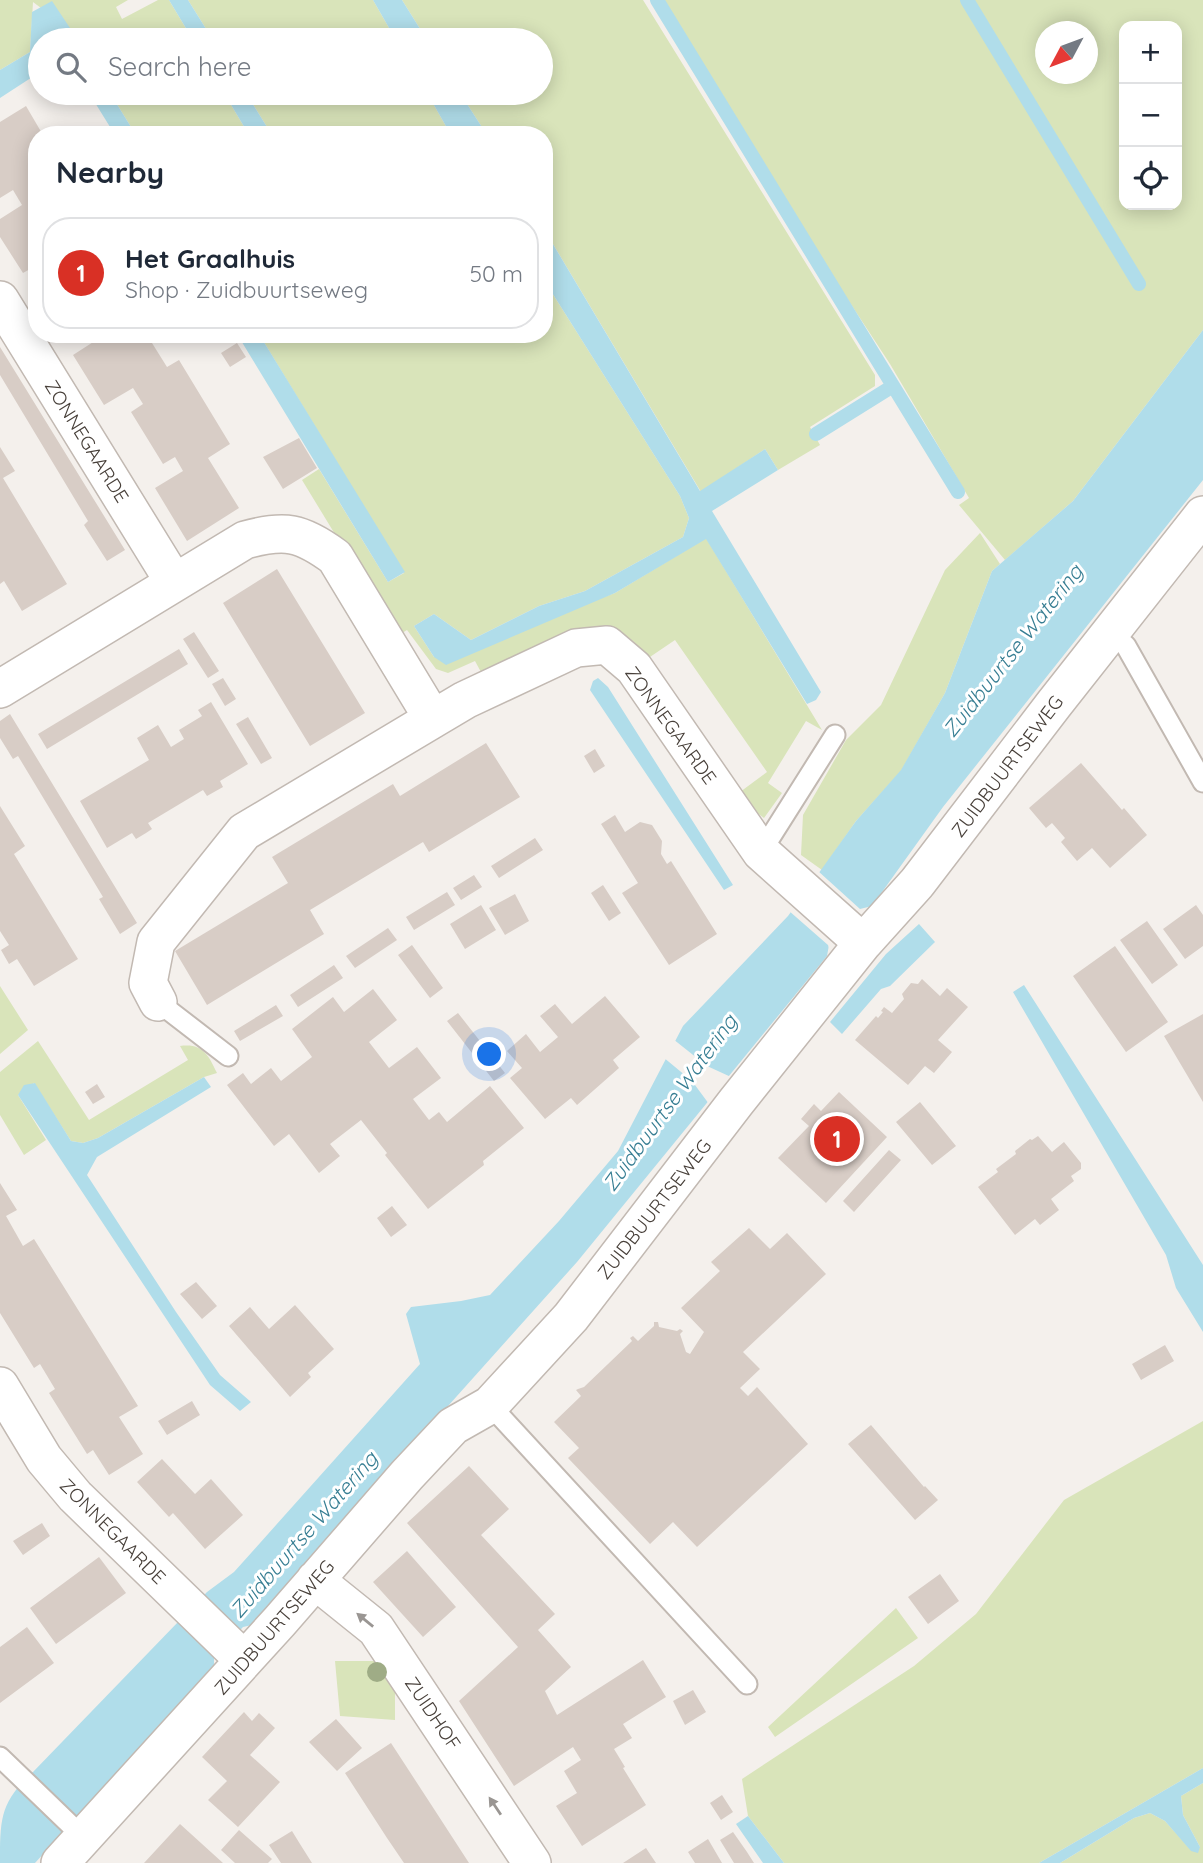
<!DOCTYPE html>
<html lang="en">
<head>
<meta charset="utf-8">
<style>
	:root { --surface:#fff; --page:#f6f6f7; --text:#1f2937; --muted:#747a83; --line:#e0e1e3; --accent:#d93025 }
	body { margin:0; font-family:Quicksand,sans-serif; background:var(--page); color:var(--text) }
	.controls { position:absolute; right:21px; top:21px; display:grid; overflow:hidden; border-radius:14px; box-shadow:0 4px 18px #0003 }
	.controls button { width:63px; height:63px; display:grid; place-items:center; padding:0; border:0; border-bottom:2px solid var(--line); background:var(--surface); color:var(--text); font:35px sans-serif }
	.compass { position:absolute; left:1035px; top:21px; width:63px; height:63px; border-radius:50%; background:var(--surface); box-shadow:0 4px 18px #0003; rotate:229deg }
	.you { position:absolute; left:490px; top:1055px; width:24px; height:24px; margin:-18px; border:5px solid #fff; border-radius:50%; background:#1a73e8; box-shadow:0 0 0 10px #1a73e833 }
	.badge { display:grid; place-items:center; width:46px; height:46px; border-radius:50%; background:var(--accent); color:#fff; font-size:23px; font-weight:700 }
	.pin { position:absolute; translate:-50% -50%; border:4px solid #fff; box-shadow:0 2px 7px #0006 }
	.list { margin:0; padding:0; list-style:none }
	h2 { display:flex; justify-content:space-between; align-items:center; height:91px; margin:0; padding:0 28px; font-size:30px }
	h2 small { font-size:23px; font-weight:400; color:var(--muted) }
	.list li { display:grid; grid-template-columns:46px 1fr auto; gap:21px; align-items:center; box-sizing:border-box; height:112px; margin:0 14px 14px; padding:0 14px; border:2px solid var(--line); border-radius:28px }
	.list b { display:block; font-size:26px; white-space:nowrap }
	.list p { margin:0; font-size:23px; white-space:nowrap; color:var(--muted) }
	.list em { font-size:23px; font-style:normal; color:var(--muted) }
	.icon { flex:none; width:38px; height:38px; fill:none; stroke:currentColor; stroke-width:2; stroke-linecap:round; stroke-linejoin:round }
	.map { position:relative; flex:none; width:1203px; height:1863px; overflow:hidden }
	.search { position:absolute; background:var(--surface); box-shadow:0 4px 18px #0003; left:28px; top:28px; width:525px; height:77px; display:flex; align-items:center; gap:18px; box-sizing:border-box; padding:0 24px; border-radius:38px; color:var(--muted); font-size:26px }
	.panel { position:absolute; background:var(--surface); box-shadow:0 4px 18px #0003; left:28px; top:126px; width:525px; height:217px; border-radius:28px }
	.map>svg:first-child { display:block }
	.green { fill:#d9e4ba; fill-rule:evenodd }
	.water { fill:#b0ddea }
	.pier { fill:#f4f0ec }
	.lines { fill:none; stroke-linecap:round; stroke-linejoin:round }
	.stream { stroke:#b0ddea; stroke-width:14 }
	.building { fill:#d8cdc6 }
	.lane-casing { stroke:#c2b9b2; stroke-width:23 }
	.street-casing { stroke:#c2b9b2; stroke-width:40 }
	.lane { stroke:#fff; stroke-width:19 }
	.street { stroke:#fff; stroke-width:37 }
	.tree { fill:#9fac86 }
	.oneway { fill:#9a9693 }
	.labels { text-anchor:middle; stroke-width:6; stroke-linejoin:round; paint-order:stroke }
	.street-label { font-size:19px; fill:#48403a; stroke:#fff }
	.water-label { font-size:21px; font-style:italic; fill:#377e93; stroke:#fff }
</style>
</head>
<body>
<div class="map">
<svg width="1203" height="1863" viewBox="0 0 1203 1863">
	<rect width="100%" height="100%" fill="#f4f0ec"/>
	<path class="green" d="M0 0H128L116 7 122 19 158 0H169L193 40H78L73 32 33 2 30 52 0 70Z
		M188 0H373L396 40H213Z
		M402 0H643L875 375V386L810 427 820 445 778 470 765 449 701 492 544 229V135H487L460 93H541V40H427Z
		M652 0H1203V330L1073 501 1005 560 959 505 969 498 890 364ZM1124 26H1177V205H1124ZM1046 32H1088V74H1046Z
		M110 93H224L249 135H136Z
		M246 93H427L451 135H272Z
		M544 280 680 496 689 518 683 537 585 591 539 606 471 640 434 614 414 626 434 657 615 593 706 538 822 730 806 721 768 783 782 793 764 818 753 810 740 792 767 772 675 640 647 659 634 642 619 631 601 626 581 630 482 674 475 661 448 673 436 669 407 630 397 636 302 480 319 469 388 582 404 573 259 334H544Z
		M980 533 1000 564 992 571 945 693 901 771 856 821 822 870 801 855 803 815 846 740 881 705 945 570Z
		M0 986 28 1030 0 1054Z
		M38 1041 89 1120 188 1060 180 1046C202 1043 208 1054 217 1073L204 1077 98 1138 83 1143 71 1141 34 1083 18 1095 46 1140 24 1155 0 1115V1072Z
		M1203 1421V1768L1039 1863H784L748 1816 742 1779 914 1666 976 1614 1064 1500Z
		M896 1608 918 1638 775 1737 768 1727Z
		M335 1661H378L395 1686V1720L340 1716Z
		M1203 1783V1863H1060L1134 1818 1150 1813 1165 1821 1191 1850 1200 1847 1183 1815 1181 1796Z"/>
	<path class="water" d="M169 0H188L213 40H193Z
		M373 0H402L427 40H396Z
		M52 1 78 40H40V72L0 98V70L30 52 32 12Z
		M89 93H110L136 135H115Z
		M224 93H246L272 135H249Z
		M427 93H460L487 135H451Z
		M544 229 700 491 765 449 778 470 712 511 821 692 816 700 807 704 706 539 615 593 446 665 434 657 414 626 434 614 471 640 539 606 585 591 683 537 689 518 680 496 544 280Z
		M1203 330V480L943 807 872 906 860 909 829 945 827 956 577 1262 252 1625 243 1627 214 1658V1666L35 1863H0C0 1819 0 1802 33 1772L207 1592 234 1572 420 1364 406 1314 411 1307 461 1301 490 1295 559 1221 618 1151 683 1026 788 916 856 821 901 770 945 693 992 571 1073 501Z
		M237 334H259L405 572 388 582Z
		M598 678 608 687 733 885 724 890 590 690 593 681Z
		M919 924 935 942 890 986 881 989 842 1034 830 1022 886 954Z
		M1024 985 1203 1265V1332L1176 1288 1166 1255 1013 992Z
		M204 1077 211 1087 97 1157 87 1175 176 1312 220 1375 251 1402 240 1411 210 1385 18 1095 24 1085 35 1083 71 1141 83 1143 98 1138Z
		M1203 1768V1783L1181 1796 1183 1815 1200 1847 1198 1853 1191 1851 1165 1821 1150 1813 1134 1818 1060 1863H1039Z
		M748 1816 784 1863H763L736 1824Z"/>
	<path class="pier" d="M818 871 860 909H867L832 946 830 951 828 945 788 910Z
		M673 1039 707 1066 731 1077 709 1104 692 1081 663 1057Z"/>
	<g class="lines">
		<path class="stream" d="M657 0 958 492
			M967 0 1139 284
			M816 434 893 386"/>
	</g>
	<path class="building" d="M26 106 43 135H37V265L23 273 0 237V219L22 205 13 190 0 198V122Z
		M100 334H163L165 336 152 343 167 367 179 360 230 444 208 458 239 508 187 541 155 488 183 471 175 457 163 464 131 412 143 404 133 388 104 405 73 355 101 337Z
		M237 343 246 357 230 367 221 353Z
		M0 347 125 550 107 561 84 525 88 521 0 375Z
		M299 438 317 468 283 489 263 457Z
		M0 447 15 471 3 478 67 584 22 611 4 581 0 584Z
		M277 569 365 713 310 746 223 603Z
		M194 632 219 671 208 678 183 639Z
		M179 649 188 664 47 749 38 734Z
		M223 678 236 699 225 706 212 684Z
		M211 702 248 764 220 781 223 787 207 796 203 790 148 823 152 829 146 833 136 839 132 833 107 848 80 801 149 760 137 738 158 725 171 747 184 739 179 730 202 716 198 710Z
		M10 714 137 923 120 934 99 899 103 897 18 756 13 759 0 738V721Z
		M248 717 272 758 261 764 236 724Z
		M486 743 520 797 429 852 423 842 310 910 324 934 207 1005 175 951 288 883 272 857 393 784 400 796Z
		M595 749 605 766 594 773 584 756Z
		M1081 763 1122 810 1124 808 1147 835 1110 868 1092 848 1077 861 1061 842 1065 838 1052 823 1046 828 1029 808Z
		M0 806 25 846 14 854 78 959 34 986 17 959 9 964 1 950 9 945 0 931Z
		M615 815 625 832 640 822 652 825 662 841 661 854 667 864 671 861 717 934 669 965 622 893 638 883 601 824Z
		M535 838 543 850 499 878 491 866Z
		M474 875 482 887 461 900 453 888Z
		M603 885 621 913 609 921 591 893Z
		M447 892 455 905 414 930 406 917Z
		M515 894 529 921 505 935 489 908Z
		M481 905 496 930 465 949 450 924Z
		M1196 905 1203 915V946L1185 959 1163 929Z
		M1147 921 1178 965 1152 984 1120 940Z
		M388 928 397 940 355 968 346 956Z
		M412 945 443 988 430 998 398 955Z
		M1115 946 1168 1022 1126 1052 1073 976Z
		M334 965 343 978 298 1007 290 995Z
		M922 979 940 996 947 988 968 1007 938 1040 952 1052 934 1073 925 1066 908 1085 855 1040 876 1016 878 1018 883 1012 881 1011 884 1007 892 1013 904 999 902 994 911 983 918 984Z
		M373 989 397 1020 369 1042 389 1068 417 1047 441 1078 413 1099 429 1120 439 1112 447 1122 490 1086 524 1128 483 1161 484 1165 428 1209 385 1155 387 1153 361 1120 330 1144 340 1156 319 1173 289 1134 274 1146 227 1085 243 1073 251 1084 271 1068 281 1081 312 1057 292 1029 333 997 344 1012Z
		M605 996 640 1037 613 1060 619 1068 577 1105 571 1098 545 1119 510 1078 522 1068 507 1051 526 1034 540 1052 558 1037 540 1016 555 1004 572 1024Z
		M276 1005 283 1016 240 1041 234 1031Z
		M458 1013 505 1073 494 1081 447 1021Z
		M1203 1014V1102L1164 1036Z
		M97 1084 105 1097 93 1104 85 1092Z
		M839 1092 887 1137 826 1203 778 1158 809 1126 801 1119 814 1104 821 1111Z
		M920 1102 956 1146 932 1165 896 1122Z
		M1038 1136 1052 1152 1064 1142 1081 1163V1169L1071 1176 1074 1181 1051 1199 1059 1210 1040 1225 1035 1219 1015 1235 978 1187 998 1172 996 1169 1016 1154 1015 1151 1030 1139 1032 1140Z
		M889 1150 901 1160 854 1212 843 1201Z
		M0 1183 17 1210 6 1216 23 1246 34 1239 138 1406 119 1417 143 1454 109 1475 93 1450 87 1454 49 1393 55 1389 40 1364 34 1368 0 1313Z
		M392 1206 407 1225 391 1237 377 1218Z
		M749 1228 770 1249 787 1233 826 1274 743 1352 760 1369 740 1388 748 1396 757 1387 808 1444 697 1547 673 1522 650 1544 568 1458 579 1448 554 1422 581 1396 576 1390 578 1389 584 1387 632 1341 630 1338 633 1336 638 1341 654 1326V1322H658L659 1327 677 1331 680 1329 683 1331 680 1334 686 1352 690 1354 704 1332 681 1308 720 1271 711 1262Z
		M196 1282 217 1306 202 1319 180 1294Z
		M295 1305 334 1349 308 1373 311 1377 290 1397 229 1326 250 1307 269 1329Z
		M1165 1345 1174 1361 1141 1380 1132 1364Z
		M192 1401 200 1415 167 1435 158 1421Z
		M871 1425 924 1487 925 1486 938 1500 915 1520 848 1444Z
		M162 1459 195 1494 211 1479 243 1515 205 1549 173 1513 169 1517 137 1482Z
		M469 1466 509 1509 481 1535 555 1614 538 1630 571 1667 545 1691 557 1715 643 1660 666 1697 623 1724 632 1738 614 1749 625 1767 623 1768 646 1805 582 1846 556 1806 577 1793 564 1771 581 1760 573 1747 514 1786 459 1701 518 1647 407 1523Z
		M42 1523 50 1536 23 1555 13 1541Z
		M407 1551 456 1607 423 1637 373 1582Z
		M99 1557 126 1593 56 1644 30 1608Z
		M940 1574 959 1601 928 1624 908 1597Z
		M27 1627 54 1663 0 1703V1647Z
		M693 1690 706 1712 685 1725 673 1701Z
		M244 1712 252 1721 259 1713 275 1728 250 1755 280 1782 238 1827 208 1800 227 1781 202 1757Z
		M336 1719 362 1748 337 1771 309 1742Z
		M391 1743 434 1809 469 1863H404L387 1838 345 1773Z
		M722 1795 733 1812 721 1820 710 1803Z
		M180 1824 223 1863H144Z
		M239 1830 272 1859 268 1863H235L221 1850Z
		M292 1831 300 1844 312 1863H281L269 1845Z
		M733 1832 747 1852 754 1863H734L720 1840Z
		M708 1839 722 1863H695L688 1852Z
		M646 1848 656 1863H623Z"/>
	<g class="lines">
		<g class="lane-casing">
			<path id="lane" d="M1110 632 1126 646 1203 782
				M761 852 835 735
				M158 1002 228 1056
				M490 1405 747 1684
				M0 1757 83 1837"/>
		</g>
		<g class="street-casing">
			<path id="street" d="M0 300 174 582
				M0 689 245 540C285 529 301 532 335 557L433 719 465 700 576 648 607 645 634 668 761 852 863 943
				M158 1002 148 983 156 942 244 832 433 719
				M0 1386 44 1459 75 1496 244 1660
				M315 1580 376 1629 532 1863
				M60 1863 280 1621 407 1475 453 1426 490 1405 571 1317 736 1102 863 943 917 883 1054 704 1203 515"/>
		</g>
		<use href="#lane" class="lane"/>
		<use href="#street" class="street"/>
	</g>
	<circle class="tree" cx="377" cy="1672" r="10"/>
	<defs><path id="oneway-solid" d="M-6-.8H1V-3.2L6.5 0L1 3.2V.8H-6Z" transform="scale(1.75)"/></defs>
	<g class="oneway">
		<use href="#oneway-solid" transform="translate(365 1620) rotate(-141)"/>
		<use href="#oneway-solid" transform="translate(495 1806) rotate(-124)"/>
	</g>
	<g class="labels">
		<g class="street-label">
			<text transform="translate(87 441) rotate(58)" y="7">ZONNEGAARDE</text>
			<text transform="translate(671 725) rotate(54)" y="7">ZONNEGAARDE</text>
			<text transform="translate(1007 766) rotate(-53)" y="7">ZUIDBUURTSEWEG</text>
			<text transform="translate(654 1209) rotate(-52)" y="7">ZUIDBUURTSEWEG</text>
			<text transform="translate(113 1531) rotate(45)" y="7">ZONNEGAARDE</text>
			<text transform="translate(274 1627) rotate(-49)" y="7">ZUIDBUURTSEWEG</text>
			<text transform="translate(433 1713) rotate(56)" y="7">ZUIDHOF</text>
		</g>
		<g class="water-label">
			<text transform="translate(1013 651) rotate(-52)" y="7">Zuidbuurtse Watering</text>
			<text transform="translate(670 1103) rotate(-54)" y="7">Zuidbuurtse Watering</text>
			<text transform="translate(304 1535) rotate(-49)" y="7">Zuidbuurtse Watering</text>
		</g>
	</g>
</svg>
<div class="controls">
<button>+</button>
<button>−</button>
<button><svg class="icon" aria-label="locate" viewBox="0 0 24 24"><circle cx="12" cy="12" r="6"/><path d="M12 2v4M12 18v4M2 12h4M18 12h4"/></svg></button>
</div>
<svg class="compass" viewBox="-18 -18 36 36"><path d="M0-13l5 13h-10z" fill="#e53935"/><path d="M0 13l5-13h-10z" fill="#747a83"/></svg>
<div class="you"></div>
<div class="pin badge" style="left:837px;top:1139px">1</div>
<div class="search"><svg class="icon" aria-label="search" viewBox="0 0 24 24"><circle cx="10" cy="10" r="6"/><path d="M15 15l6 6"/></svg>Search here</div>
<section class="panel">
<h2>Nearby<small></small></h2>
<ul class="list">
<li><span class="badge">1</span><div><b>Het Graalhuis</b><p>Shop · Zuidbuurtseweg</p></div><em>50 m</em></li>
</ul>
</section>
</div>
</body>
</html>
